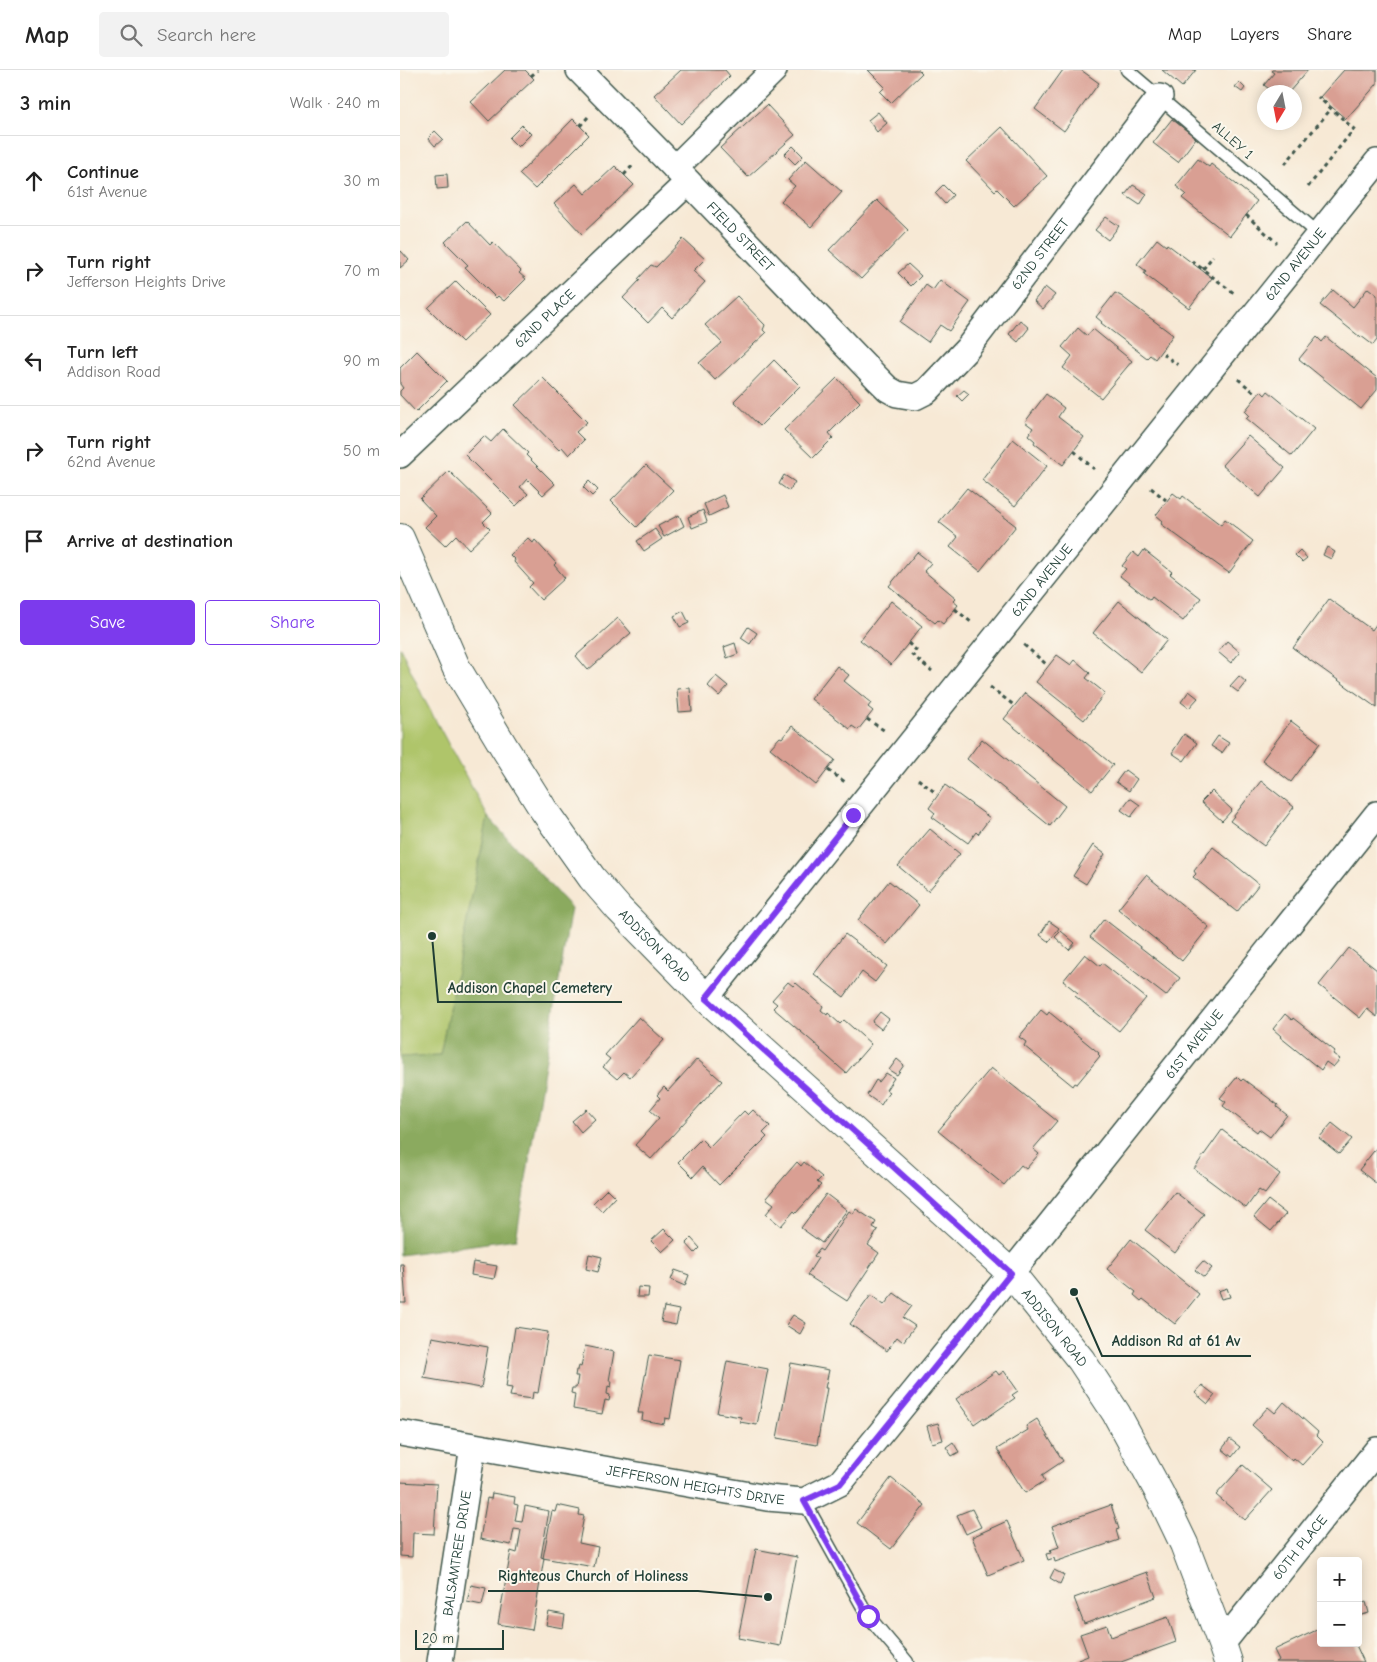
<!DOCTYPE html>
<html lang="en">
<head>
<meta charset="utf-8">
<style>
	:root { --surface:#fff; --page:#f2f2f2; --text:#222; --muted:#767676; --line:#e0e0e0; --accent:#7c3aed }
	body { margin:0; font-family:"Comic Neue",sans-serif; background:var(--page); color:var(--text) }
	.controls { position:absolute; right:15px; bottom:15px; display:grid; overflow:hidden; border-radius:5px; box-shadow:0 2px 12px #0003 }
	.controls button { width:45px; height:45px; display:grid; place-items:center; padding:0; border:0; border-bottom:1px solid var(--line); background:var(--surface); color:var(--text); font:25px sans-serif }
	.compass { position:absolute; left:857px; top:15px; width:45px; height:45px; border-radius:50%; background:var(--surface); box-shadow:0 2px 12px #0003; rotate:190deg }
	.scale { position:absolute; left:15px; bottom:12px; width:89px; box-sizing:border-box; padding-left:5px; border:2px solid #1f3d34; border-top:0; font-size:14px; line-height:18px; white-space:nowrap; color:#1f3d34; -webkit-text-stroke:4px #fbf7ec; paint-order:stroke }
	.stop { position:absolute; width:15px; height:15px; margin:-11px; border:4px solid #7c3aed; border-radius:50%; background:#fff }
	.stop.end { background:#7c3aed; border-color:#fff; box-shadow:0 1px 5px #0008 }
	.list { margin:0; padding:0; list-style:none }
	h2 { display:flex; justify-content:space-between; align-items:center; height:65px; margin:0; padding:0 20px; font-size:21px }
	h2 small { font-size:16px; font-weight:400; color:var(--muted) }
	.list li { display:grid; grid-template-columns:32px 1fr auto; gap:15px; align-items:center; box-sizing:border-box; height:90px; padding:0 20px; border-top:1px solid var(--line) }
	.list b { display:block; font-size:19px; white-space:nowrap }
	.list p { margin:0; font-size:16px; white-space:nowrap; color:var(--muted) }
	.list em { font-size:16px; font-style:normal; color:var(--muted) }
	.actions { display:flex; gap:10px; padding:15px 20px }
	.actions a { flex:1; padding:11px 0; border:1px solid var(--accent); border-radius:5px; text-align:center; font-size:18px; color:var(--accent) }
	.actions .main { background:var(--accent); color:#fff }
	.icon { flex:none; width:28px; height:28px; fill:none; stroke:currentColor; stroke-width:2; stroke-linecap:round; stroke-linejoin:round }
	.map { position:relative; flex:none; width:977px; height:1592px; overflow:hidden }
	header { display:flex; align-items:center; gap:30px; box-sizing:border-box; height:70px; padding:0 25px; background:var(--surface); border-bottom:1px solid var(--line) }
	header strong { font-size:24px }
	nav { display:flex; gap:28px; margin-inline-start:auto; font-size:18px }
	.search { width:350px; height:45px; background:var(--page); display:flex; align-items:center; gap:12px; box-sizing:border-box; padding:0 18px; border-radius:5px; color:var(--muted); font-size:19px }
	main { display:flex }
	aside { flex:1; background:var(--surface) }
	.map>svg:first-child { display:block }
	.green { fill:#afc56a; stroke:#67814f }
	.forest { fill:#8baa5e; stroke:#557449 }
	.building { fill:#d99f93 }
	.lines { fill:none; stroke-linecap:round; stroke-linejoin:round }
	.lane-casing { stroke:#3f574c; stroke-width:15 }
	.street-casing { stroke:#3f574c; stroke-width:28 }
	.secondary-casing { stroke:#3f574c; stroke-width:30 }
	.path { stroke:#3f574c; stroke-width:3; stroke-dasharray:4 4; stroke-linecap:butt }
	.lane { stroke:#fff; stroke-width:12 }
	.street { stroke:#fff; stroke-width:25 }
	.secondary { stroke:#fff; stroke-width:28 }
	.route { stroke:#7c3aed; stroke-width:6 }
	.labels { text-anchor:middle; stroke-width:4; stroke-linejoin:round; paint-order:stroke }
	.street-label { font-size:14px; fill:#1f3d34; stroke:#fbf7ec }
	.leader { fill:none; stroke:#1f3d34; stroke-width:2 }
	.callout-dot { fill:#1f3d34; stroke:#fbf7ec; stroke-width:2 }
	.callout-label { font-size:15px; text-anchor:middle; font-weight:bold; fill:#1f3d34; stroke:#fbf7ec; stroke-width:4; stroke-linejoin:round; paint-order:stroke }
</style>
</head>
<body>
<header>
<strong>Map</strong>
<div class="search"><svg class="icon" aria-label="search" viewBox="0 0 24 24"><circle cx="10" cy="10" r="6"/><path d="M15 15l6 6"/></svg>Search here</div>
<nav><a>Map</a><a>Layers</a><a>Share</a></nav>
</header>
<main>
<aside>
<h2>3 min<small>Walk · 240 m</small></h2>
<ul class="list">
<li><svg class="icon" aria-label="ahead" viewBox="0 0 24 24"><path d="M12 20V5M6 11l6-6 6 6"/></svg><div><b>Continue</b><p>61st Avenue</p></div><em>30 m</em></li>
<li><svg class="icon" aria-label="right" viewBox="0 0 24 24"><path d="M7 20v-9h11M14 6l5 5-5 5"/></svg><div><b>Turn right</b><p>Jefferson Heights Drive</p></div><em>70 m</em></li>
<li><svg class="icon" aria-label="left" viewBox="0 0 24 24"><path d="M17 20v-9H6M10 6l-5 5 5 5"/></svg><div><b>Turn left</b><p>Addison Road</p></div><em>90 m</em></li>
<li><svg class="icon" aria-label="right" viewBox="0 0 24 24"><path d="M7 20v-9h11M14 6l5 5-5 5"/></svg><div><b>Turn right</b><p>62nd Avenue</p></div><em>50 m</em></li>
<li><svg class="icon" aria-label="arrive" viewBox="0 0 24 24"><path d="M6 21V4h12l-3 4 3 4H6"/></svg><div><b>Arrive at destination</b></div></li>
</ul>
<div class="actions"><a class="main">Save</a><a>Share</a></div>
</aside>
<div class="map">
<svg width="977" height="1592" viewBox="0 0 977 1592">
	<rect width="100%" height="100%" fill="#fbf7ec"/>
	<filter id="ink" filterUnits="userSpaceOnUse"><feTurbulence type="fractalNoise" baseFrequency=".02" numOctaves="2"/><feDisplacementMap in="SourceGraphic" scale="10" xChannelSelector="R" yChannelSelector="G"/><feConvolveMatrix kernelMatrix="1 2 1 2 8 2 1 2 1" color-interpolation-filters="sRGB"/></filter>
	<filter id="wash" filterUnits="userSpaceOnUse"><feTurbulence type="fractalNoise" baseFrequency=".0096" numOctaves="4" result="noise"/><feDisplacementMap in="SourceGraphic" scale="20" xChannelSelector="R" yChannelSelector="G"/><feGaussianBlur stdDeviation="1.12" result="paint"/><feColorMatrix in="noise" values="0 0 0 0 0 0 0 0 0 0 0 0 0 0 0 0 0 1.4 0 .05"/><feComposite in="paint" operator="in"/></filter>
	<g filter="url(#wash)">
		<rect width="100%" height="100%" fill="#f7e9d5"/>
		<path class="green" d="M0 577 24 629 88 747 40 985 0 987Z"/>
		<path class="forest" d="M88 747 171 838 116 1169 0 1185V987L40 985Z"/>
		<g id="blocks">
			<path class="building" d="M105 0H125L134 9 89 51 71 32Z
				M281 0H325L330 6 281 54 254 25Z
				M468 0H519L522 3 491 33 480 22 485 17Z
				M663 0H681L699 13 664 61 635 39Z
				M762 0H796L782 17Z
				M872 0H908L889 22H873L864 15 874 3 871 1Z
				M944 0H977V14L946 49 920 27Z
				M839 12 845 18 842 22 835 17Z
				M367 35 395 65 348 107 320 78Z
				M478 42 487 53 477 62 468 50Z
				M173 49 189 65 135 119 119 104Z
				M772 49 796 68 778 92 753 73Z
				M122 55 131 64 118 77 109 68Z
				M602 57 647 106 614 136 597 119 595 121 566 91Z
				M35 61 43 69 35 76 28 68Z
				M393 76 403 86 395 94 385 84Z
				M798 89 809 97 811 94 857 131 830 166 782 128 786 124 776 116Z
				M406 90 442 122 411 157 381 131 395 116 388 110Z
				M215 96 234 115 182 164 154 134 176 114 185 124Z
				M47 104 48 118 37 119 36 105Z
				M543 115 553 125 545 134 535 123Z
				M733 115 747 124 740 135 725 125Z
				M477 130 508 160 461 209 429 180Z
				M706 147 719 156 708 170 695 160Z
				M67 151 90 175 93 172 121 201 119 203 126 209 104 231 98 226 96 228 65 197 68 195 45 172Z
				M283 169 305 189 293 201 305 212 272 248 262 238 248 253 223 228 240 210 238 209 251 195 256 197Z
				M757 169 766 176 767 174 812 208 789 238 744 204 746 201 737 194Z
				M1 181 9 190 0 198V182Z
				M508 194 521 206 511 216 498 203Z
				M540 210 570 232 549 261 540 255 528 272 500 252 526 215 533 220Z
				M56 211 90 245 62 272 28 238Z
				M645 217 655 225 643 239 634 231Z
				M968 218 977 225V270L973 275 961 266 960 267 920 235 933 220 953 237Z
				M715 223 721 226 773 265 755 289 750 285 747 288 701 253 702 252 696 247Z
				M337 226 365 255 363 260 366 263 315 310 299 293 322 273 305 255Z
				M620 250 629 258 618 272 609 264Z
				M678 258 687 266 693 259 732 291 701 328 663 298 672 286 662 277Z
				M917 267 922 272 926 267 977 308V320L961 339 899 289Z
				M17 281 47 311 16 342 0 325V321L3 318 0 314V298Z
				M374 290 400 316 360 356 334 331Z
				M143 308 187 352 176 362 184 370 169 385 162 377 159 380 115 335Z
				M437 308 460 332 429 363 433 368 413 388 384 360Z
				M564 320 569 324 562 331 557 326Z
				M861 321 865 325 868 321 914 359 892 386 846 348 849 345 845 341Z
				M646 324 664 338 658 347 684 367 663 395 634 373 635 371 628 365 633 358 625 352Z
				M103 359 128 383 126 385 155 414 143 425 127 409 120 417 128 424 116 436 65 385 84 366 91 372Z
				M848 366 885 398 860 427 822 395Z
				M613 369 647 396 615 436 582 410Z
				M246 395 273 420 237 457 211 431Z
				M49 401 92 443 83 452 90 459 69 479 56 465 45 476 25 457 36 446 20 429Z
				M384 405 395 412 389 421 379 414Z
				M189 411 198 420 192 426 183 417Z
				M567 418 616 456 580 501 550 477 558 467 539 452Z
				M773 423 781 429 783 426 821 455 825 449 853 471 829 503 761 454 763 451 756 445Z
				M323 425 328 437 309 446 304 434Z
				M303 440 307 452 292 458 288 447Z
				M279 445 284 456 264 467 258 456Z
				M255 459 262 469 244 481 237 471Z
				M128 468 133 473 135 470 156 493 154 495 165 508 141 530 129 517 133 513 114 492 115 490 110 485Z
				M927 477 935 482 931 489 923 485Z
				M744 480 772 502 770 504 801 528 783 551 752 527 750 530 720 506 726 499 722 496 733 482 739 487Z
				M900 480 907 488 902 492 895 485Z
				M517 482 531 493 524 501 556 528 553 531 558 535 543 554 538 550 535 553 489 516Z
				M929 529 972 560 977 553V638L893 578Z
				M491 531 522 556 491 595 460 570Z
				M719 531 767 570 741 602 693 563Z
				M283 541 289 553 280 557 274 546Z
				M218 548 231 563 188 600 176 586Z
				M348 557 357 563 350 574 341 568Z
				M827 571 840 582 831 593 818 582Z
				M335 573 338 584 327 588 324 577Z
				M657 585 671 595 675 590 690 603 686 608 705 623 684 650 636 612Z
				M437 596 449 605 444 611 471 633 468 637 473 641 458 660 452 656 450 659 411 629Z
				M316 606 328 616 319 626 308 616Z
				M839 606 846 612 838 622 830 616Z
				M290 618 292 641 279 642 277 619Z
				M789 621 798 628 789 638 781 632Z
				M625 623 713 695 692 721 604 649Z
				M891 651 920 673 891 712 862 690Z
				M392 656 435 690 416 715 370 678 380 667 382 668Z
				M784 664 797 673 784 691 772 683Z
				M818 666 829 673 822 683 811 676Z
				M582 669 665 736 650 756 567 689Z
				M725 700 737 709 729 721 716 712Z
				M861 711 894 737 864 776 830 751Z
				M545 715 590 748 578 764 576 762 568 773 532 747 535 743 529 738Z
				M812 721 832 740 822 751 801 732Z
				M730 728 740 735 731 747 721 740Z
				M530 759 560 784 528 821 498 796Z
				M693 775 705 784 686 814 673 806Z
				M813 777 859 814 837 842 793 807 796 804 794 801Z
				M746 805 809 857 782 891 718 839Z
				M489 811 519 835 487 874 458 850Z
				M704 849 780 908 766 926 690 867Z
				M649 851 659 858 649 872 640 865Z
				M661 861 675 873 669 880 655 867Z
				M445 864 487 896 475 912 462 902 444 927 414 904Z
				M949 878 977 900V947L967 939 960 948 919 915Z
				M685 884 700 896 702 893 746 928 719 961 675 926 678 923 663 911Z
				M388 912 393 916 396 913 423 936 421 940 427 945 428 943 440 954 444 950 471 974 446 1003 420 980 421 979 373 938 377 934 372 930Z
				M641 940 647 945 649 942 699 983 698 984 700 986 677 1014 675 1013 673 1016 624 976 626 972 619 967Z
				M480 942 489 949 481 959 472 952Z
				M885 944 892 950 893 948 935 981 933 984 940 989 933 997 926 992 921 1000 880 967 881 966 873 959Z
				M239 947 264 970 230 1007 224 1002 217 1009 203 997 210 989 205 985Z
				M297 989 322 1011 251 1089 235 1075 259 1048 250 1040 260 1028 257 1025 264 1017 268 1021Z
				M497 989 504 995 497 1005 489 1000Z
				M591 998 657 1051 633 1079 639 1084 626 1099 621 1095 604 1115 538 1061Z
				M486 1003 494 1008 486 1020 489 1022 481 1035 467 1025 476 1010 479 1012Z
				M837 1007 841 1011 843 1009 878 1035 877 1037 887 1045 870 1067 859 1059 857 1062 823 1036 826 1032 820 1028Z
				M186 1039 195 1049 181 1062 172 1051Z
				M353 1040 370 1056 363 1063 367 1067 319 1115 302 1097 293 1107 278 1092 301 1069 309 1077 344 1041 348 1045Z
				M932 1053 952 1069 939 1084 919 1068Z
				M822 1060 880 1104 865 1124 859 1120 846 1138 794 1099Z
				M977 1077V1114L959 1100Z
				M397 1092 401 1096 404 1092 422 1107 417 1112 421 1115 396 1143 394 1141 381 1156 366 1144 374 1134 366 1128Z
				M207 1119 215 1127 202 1141 193 1133Z
				M775 1122 804 1144 775 1183 745 1160Z
				M426 1124 447 1140 422 1173 401 1158Z
				M868 1130 886 1144 871 1161 854 1147Z
				M456 1139 476 1152 473 1157 478 1160 468 1175 479 1183 447 1231 407 1205 418 1188 414 1186 419 1179 422 1181 449 1141 453 1144Z
				M264 1159 275 1170 262 1182 251 1171Z
				M291 1168 300 1178 295 1183 286 1173Z
				M731 1169 799 1224 775 1254 743 1229 741 1231 734 1225 736 1222 707 1199Z
				M189 1184 202 1187 198 1202 186 1199Z
				M803 1191 812 1198 804 1207 795 1200Z
				M73 1192 97 1196 94 1209 71 1205Z
				M0 1194H3L6 1233H0Z
				M275 1200 289 1205 285 1216 271 1210Z
				M238 1217 249 1218 248 1227H237Z
				M827 1218 830 1227 821 1229 818 1221Z
				M494 1223 512 1236 503 1248 515 1256 503 1272 497 1267 487 1281 450 1254 471 1225 484 1235Z
				M264 1237 279 1240 276 1255 261 1252Z
				M393 1245 406 1253 400 1264 386 1255Z
				M115 1257 148 1262 138 1323 133 1322 132 1329 110 1326 112 1318 106 1317Z
				M32 1267 88 1277 81 1318 24 1308Z
				M185 1276 214 1282 209 1311H212L211 1317 208 1316 207 1324 210 1325 209 1331 205 1330 202 1344 173 1339 175 1324 171 1323 172 1318H176L178 1306H175L176 1300H178L179 1296 181 1297Z
				M249 1285 280 1290 270 1349 265 1348 264 1354 242 1350 243 1343H238Z
				M327 1291 368 1299 357 1355 340 1352 341 1347 317 1343Z
				M391 1293 429 1300 425 1318H427L417 1375 377 1368Z
				M596 1301 599 1305 604 1301 618 1321 612 1325 615 1328 585 1349 584 1347 574 1354 556 1329Z
				M802 1315 815 1325 808 1334 795 1323Z
				M884 1332 918 1362 916 1365 923 1372 902 1395 894 1388 892 1391 852 1355 868 1337 875 1343Z
				M637 1349 663 1391 642 1405 645 1411 625 1423 597 1379 628 1360 626 1356Z
				M538 1353 543 1370 532 1373 527 1356Z
				M830 1369 840 1377 832 1387 822 1379Z
				M553 1372 559 1382 552 1386 546 1377Z
				M843 1395 872 1420 845 1450 816 1425Z
				M491 1408 525 1435 491 1479 457 1453Z
				M0 1412 37 1414 34 1464 13 1463 12 1487 0 1486Z
				M92 1423 115 1427 114 1434 118 1435 115 1451 122 1452 125 1436 149 1441 141 1487 144 1488 132 1560 98 1554 111 1481 117 1483 121 1460 114 1459 111 1475 80 1469 87 1428 91 1429Z
				M157 1435 180 1440 179 1445 184 1446 179 1473 198 1477 194 1497 143 1488 152 1441 155 1442Z
				M711 1435 719 1459 716 1460 719 1470 655 1492 654 1488 648 1490 646 1484 651 1483 650 1480 659 1477 652 1456Z
				M572 1439 581 1457 566 1464 557 1445Z
				M607 1451 624 1490 588 1505 572 1467Z
				M356 1479 397 1487 380 1576 338 1568Z
				M654 1500 664 1505 660 1514 650 1508Z
				M747 1502 756 1527 684 1554 674 1528Z
				M71 1515 86 1518 82 1535 67 1532Z
				M966 1532 969 1543 958 1546V1535Z
				M149 1542 165 1545 163 1558 146 1555Z
				M768 1547 776 1572 721 1592H679L678 1590 688 1586 680 1564 707 1555 711 1567Z
				M921 1558V1573H955L964 1592H875L879 1590 874 1580Z"/>
		</g>
	</g>
	<g filter="url(#ink)">
		<use href="#blocks" fill-opacity="0" stroke="#3f574c" stroke-width="1"/>
		<g class="lines">
			<g class="lane-casing">
				<path id="lane" d="M727 0 919 164
					M404 1431 468 1546 507 1592"/>
			</g>
			<g class="street-casing">
				<g id="street">
					<path id="s1" d="M179 0 275 98 478 309 488 319 497 324 515 327 527 321 567 279 760 27"/>
					<path d="M275 98 374 0"/>
					<path id="s2" d="M0 385 288 112"/>
					<path id="s3" d="M306 928 977 92"/>
					<path id="s4" d="M0 1363 367 1428 404 1431 440 1413 611 1203 977 744"/>
					<path id="s5" d="M822 1574 977 1380"/>
					<path id="s6" d="M40 1592 73 1376"/>
				</g>
			</g>
			<g class="secondary-casing">
				<g id="secondary">
					<path id="s7" d="M0 468 56 597 104 677 143 739 192 808 219 839 306 928 611 1203 681 1290 716 1343 760 1424 784 1474 822 1574 828 1592"/>
				</g>
			</g>
			<path class="path" d="M131 6 138 0
				M180 56 188 47
				M885 94 931 39
				M224 105 234 94
				M908 117 954 59 918 27
				M846 145 877 173
				M792 191 835 224
				M803 199 813 186
				M763 284 778 295
				M838 309 855 323
				M674 381 694 399
				M751 418 766 430
				M555 539 572 553
				M508 573 516 580 512 585 532 601
				M624 575 646 594
				M590 617 615 636
				M467 649 485 661
				M428 700 445 712
				M518 709 537 724"/>
			<use href="#lane" class="lane"/>
			<use href="#street" class="street"/>
			<use href="#secondary" class="secondary"/>
		</g>
	</g>
	<g class="lines" filter="url(#ink)">
		<path class="route" d="M453 745 306 928 611 1203 440 1414 404 1431 468 1546"/>
	</g>
	<g class="labels">
		<g class="street-label">
			<text transform="translate(833 70) rotate(41)" y="5">ALLEY 1</text>
			<text dy="5" stroke="none"><textPath href="#s1" startOffset="232">FIELD STREET</textPath></text>
			<text dy="5" stroke="none"><textPath href="#s1" startOffset="664">62ND STREET</textPath></text>
			<text dy="5" stroke="none"><textPath href="#s3" startOffset="941">62ND AVENUE</textPath></text>
			<text dy="5" stroke="none"><textPath href="#s2" startOffset="199">62ND PLACE</textPath></text>
			<text dy="5" stroke="none"><textPath href="#s3" startOffset="536">62ND AVENUE</textPath></text>
			<text dy="5" stroke="none"><textPath href="#s7" startOffset="484">ADDISON ROAD</textPath></text>
			<text dy="5" stroke="none"><textPath href="#s4" startOffset="1014">61ST AVENUE</textPath></text>
			<text dy="5" stroke="none"><textPath href="#s7" startOffset="1038">ADDISON ROAD</textPath></text>
			<text dy="5" stroke="none"><textPath href="#s4" startOffset="300">JEFFERSON HEIGHTS DRIVE</textPath></text>
			<text dy="5" stroke="none"><textPath href="#s5" startOffset="124">60TH PLACE</textPath></text>
			<text dy="5" stroke="none"><textPath href="#s6" startOffset="110">BALSAMTREE DRIVE</textPath></text>
		</g>
	</g>
	<path class="leader" d="M32 866L38 932H222M674 1222L702 1286H851M368 1527L298 1521H88"/>
	<g class="callout-dot">
		<circle cx="32" cy="866" r="5"/>
		<circle cx="674" cy="1222" r="5"/>
		<circle cx="368" cy="1527" r="5"/>
	</g>
	<g class="callout-label">
		<text x="130" y="923">Addison Chapel Cemetery</text>
		<text x="776" y="1276">Addison Rd at 61 Av</text>
		<text x="193" y="1511">Righteous Church of Holiness</text>
	</g>
</svg>
<div class="controls">
<button>+</button>
<button>−</button>
</div>
<svg class="compass" viewBox="-18 -18 36 36"><path d="M0-13l5 13h-10z" fill="#e53935"/><path d="M0 13l5-13h-10z" fill="#767676"/></svg>
<div class="scale">20 m</div>
<div class="stop" style="left:468px;top:1546px"></div>
<div class="stop end" style="left:453px;top:745px"></div>
</div>
</main>
</body>
</html>
